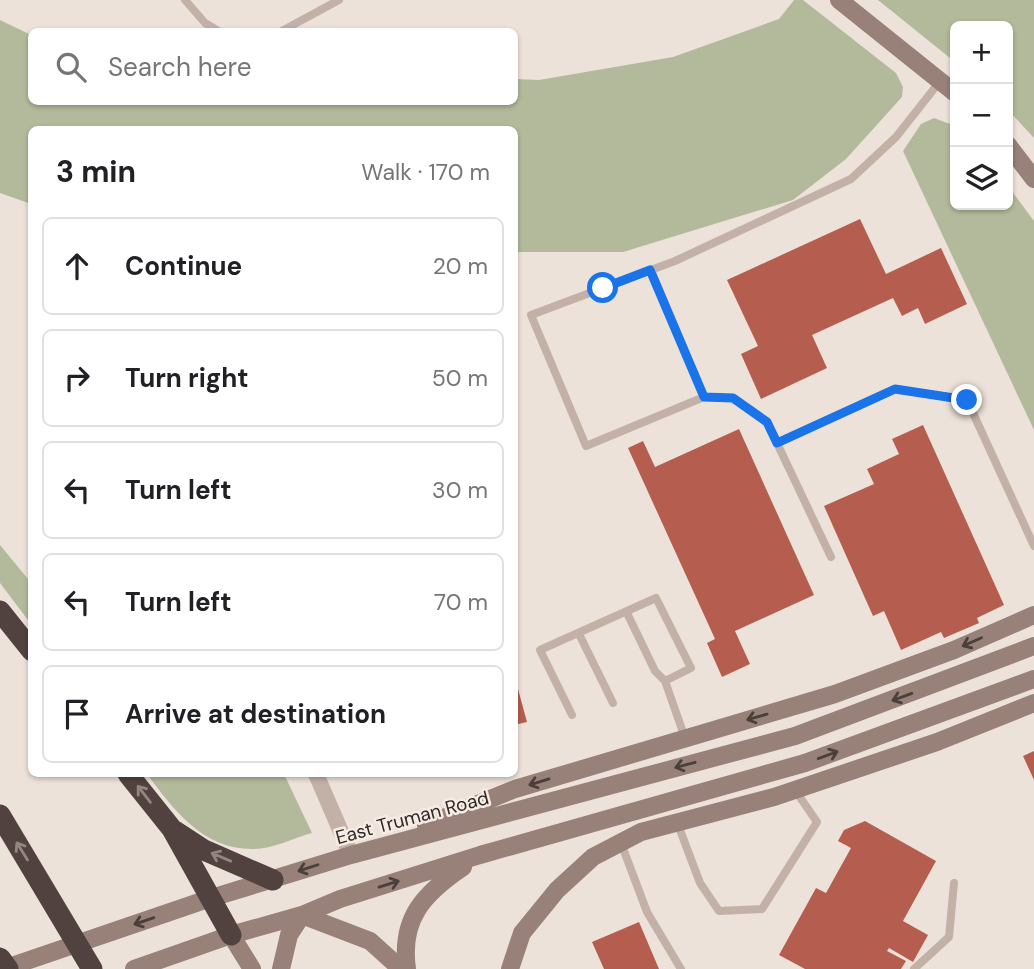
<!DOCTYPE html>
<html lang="en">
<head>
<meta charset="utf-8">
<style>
	:root { --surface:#fff; --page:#f6f6f6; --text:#202124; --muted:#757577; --line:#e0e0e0 }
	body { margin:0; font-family:"DM Sans",sans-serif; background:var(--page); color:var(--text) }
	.controls { position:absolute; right:21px; top:21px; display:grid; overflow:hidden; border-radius:10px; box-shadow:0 2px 5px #0004 }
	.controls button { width:63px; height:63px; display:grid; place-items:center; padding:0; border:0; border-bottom:2px solid var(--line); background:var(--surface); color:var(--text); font:35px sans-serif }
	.stop { position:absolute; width:21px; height:21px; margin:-16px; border:5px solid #1a73e8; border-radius:50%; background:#fff }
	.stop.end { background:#1a73e8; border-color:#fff; box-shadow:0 2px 7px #0008 }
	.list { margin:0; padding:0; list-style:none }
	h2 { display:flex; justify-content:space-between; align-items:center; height:91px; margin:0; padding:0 28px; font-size:30px }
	h2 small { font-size:23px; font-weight:400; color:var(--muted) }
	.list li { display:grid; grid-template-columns:46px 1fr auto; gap:21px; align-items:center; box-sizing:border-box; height:98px; margin:0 14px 14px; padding:0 14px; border:2px solid var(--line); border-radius:10px }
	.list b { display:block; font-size:26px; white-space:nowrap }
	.list em { font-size:23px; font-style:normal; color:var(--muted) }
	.icon { flex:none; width:38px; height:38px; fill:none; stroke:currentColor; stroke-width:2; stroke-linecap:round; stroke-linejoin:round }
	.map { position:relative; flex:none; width:1034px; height:969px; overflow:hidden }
	.search { position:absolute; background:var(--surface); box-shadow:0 2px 5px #0004; left:28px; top:28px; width:490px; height:77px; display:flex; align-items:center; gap:18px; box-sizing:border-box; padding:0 24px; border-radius:10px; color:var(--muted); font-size:26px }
	.panel { position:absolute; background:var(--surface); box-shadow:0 2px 5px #0004; left:28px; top:126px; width:490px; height:651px; border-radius:10px }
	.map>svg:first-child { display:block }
	.green { fill:#b3ba9c }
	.building { fill:#b55e4f }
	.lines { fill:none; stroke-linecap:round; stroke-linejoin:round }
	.lane { stroke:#c3b1a7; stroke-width:8 }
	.street { stroke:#c3b1a7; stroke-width:16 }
	.secondary { stroke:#978179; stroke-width:18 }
	.highway { stroke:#51423f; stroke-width:21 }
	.oneway { stroke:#4a3f3b }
	.oneway2 { stroke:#938681 }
	.route { stroke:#1a73e8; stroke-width:9 }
	.labels { text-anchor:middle; stroke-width:5; stroke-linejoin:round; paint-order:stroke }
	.street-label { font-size:19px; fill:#312926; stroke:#f6ece5 }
</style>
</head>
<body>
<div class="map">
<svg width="1034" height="969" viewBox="0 0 1034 969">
	<rect width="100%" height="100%" fill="#ede2d9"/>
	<path class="green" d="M794 0H803L896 73 903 87 902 97 846 159 793 200 623 252H515L514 130H32L31 204 0 193V20L31 35 32 102H514L515 79 539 80 673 57 779 19Z
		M878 0H1034V138L1008 110V26H955V62Z
		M934 118 955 126V205H1008V186L1034 221V430L903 151 921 124Z
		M0 545 28 579 31 577V624L0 583Z
		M147 774H284L312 833C294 838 272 849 254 849 203 850 174 810 147 774Z"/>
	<path class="building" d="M860 219 886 274 941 248 967 304 925 324 918 308 902 316 893 298 812 335 827 368 761 399 741 354 758 346 727 280Z
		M923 425 1004 605 977 618 979 623 944 638 941 632 901 650 884 611 873 616 824 506 874 484 867 469 899 454 892 439Z
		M739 429 814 595 735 631 750 664 722 677 707 643 715 639 628 448 643 441 655 467Z
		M515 678 527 722 514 725V679Z
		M1034 751V780L1023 756Z
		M865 821 936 861 903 921 928 935 913 962 889 948 887 951 906 961 901 969H805L779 955 816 888 826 893 851 848 838 841 844 830Z
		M639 922 659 969H604L592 942Z"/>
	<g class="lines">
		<path class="lane" d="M185 0 205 23 220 32
			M280 32 339 0
			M651 270 704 397
			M777 443 895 389 967 400 1034 546
			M831 557 767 422 733 398 704 397 586 446 531 315 675 261 851 179 896 137 941 80
			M627 613 655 671 665 681
			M579 634 613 703
			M572 715 540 650 656 598 691 668 665 681 685 738
			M677 822 700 883 719 911 762 909 817 822 795 790
			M621 843 647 912 681 969
			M914 969 949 937 954 883"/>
		<path class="street" d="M316 774 351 855"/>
		<path class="secondary" d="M839 0 955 93
			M1008 145 1034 179
			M426 825 515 789 835 694 954 650 1034 615
			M231 935 252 969
			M3 969 208 899 351 855 795 736 1034 646
			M134 969 231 935 302 915 340 899 480 855 805 763 1034 679
			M281 969 289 935 302 915 370 941 401 969
			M407 969C400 919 423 894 463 867
			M510 969 522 933 557 890 593 857 641 832 774 797 937 742 1034 703"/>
		<path class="highway" d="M0 611 32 651
			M128 774 172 829 231 935
			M0 815 92 969
			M175 831 204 850 273 880
			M0 958 8 969"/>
	</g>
	<defs><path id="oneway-shaft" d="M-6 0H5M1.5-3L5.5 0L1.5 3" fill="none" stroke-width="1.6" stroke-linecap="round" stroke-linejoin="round" transform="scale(1.75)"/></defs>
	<g class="oneway">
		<use href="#oneway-shaft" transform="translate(972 642) rotate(156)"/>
		<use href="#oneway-shaft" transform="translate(902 697) rotate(160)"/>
		<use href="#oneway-shaft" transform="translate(757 717) rotate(164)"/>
		<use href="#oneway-shaft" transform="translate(828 755) rotate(-20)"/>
		<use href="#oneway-shaft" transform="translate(685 765) rotate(165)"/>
		<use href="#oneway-shaft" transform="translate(539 782) rotate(163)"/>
		<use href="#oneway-shaft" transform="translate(308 868) rotate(162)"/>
		<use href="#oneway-shaft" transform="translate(389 884) rotate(-17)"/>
		<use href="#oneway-shaft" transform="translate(144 921) rotate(161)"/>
	</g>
	<g class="oneway2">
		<use href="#oneway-shaft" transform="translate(144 794) rotate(-128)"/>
		<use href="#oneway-shaft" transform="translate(22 851) rotate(-122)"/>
		<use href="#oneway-shaft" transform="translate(221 857) rotate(-157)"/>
	</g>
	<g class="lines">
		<path class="route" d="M603 288 650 270 704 397 733 398 767 422 777 443 895 389 967 400"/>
	</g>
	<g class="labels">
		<g class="street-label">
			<text transform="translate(412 817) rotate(-15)" y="7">East Truman Road</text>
		</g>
	</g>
</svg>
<div class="controls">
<button>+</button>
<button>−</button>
<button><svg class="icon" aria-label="layers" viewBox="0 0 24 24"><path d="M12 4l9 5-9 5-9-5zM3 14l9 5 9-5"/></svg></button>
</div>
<div class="stop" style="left:603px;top:288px"></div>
<div class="stop end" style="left:967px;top:400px"></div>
<div class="search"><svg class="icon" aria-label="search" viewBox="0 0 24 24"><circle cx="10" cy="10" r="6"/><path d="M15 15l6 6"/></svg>Search here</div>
<section class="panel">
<h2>3 min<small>Walk · 170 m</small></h2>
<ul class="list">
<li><svg class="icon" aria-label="ahead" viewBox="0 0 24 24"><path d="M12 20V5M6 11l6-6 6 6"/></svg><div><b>Continue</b></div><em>20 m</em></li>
<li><svg class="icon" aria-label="right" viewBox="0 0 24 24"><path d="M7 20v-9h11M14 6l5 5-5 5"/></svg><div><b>Turn right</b></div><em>50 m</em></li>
<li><svg class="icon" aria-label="left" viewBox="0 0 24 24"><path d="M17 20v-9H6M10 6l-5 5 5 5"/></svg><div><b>Turn left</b></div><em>30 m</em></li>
<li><svg class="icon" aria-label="left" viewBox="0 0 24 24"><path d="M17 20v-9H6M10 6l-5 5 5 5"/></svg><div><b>Turn left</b></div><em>70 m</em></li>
<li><svg class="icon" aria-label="arrive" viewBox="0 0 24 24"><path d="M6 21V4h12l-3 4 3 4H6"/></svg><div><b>Arrive at destination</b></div></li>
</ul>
</section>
</div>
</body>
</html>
